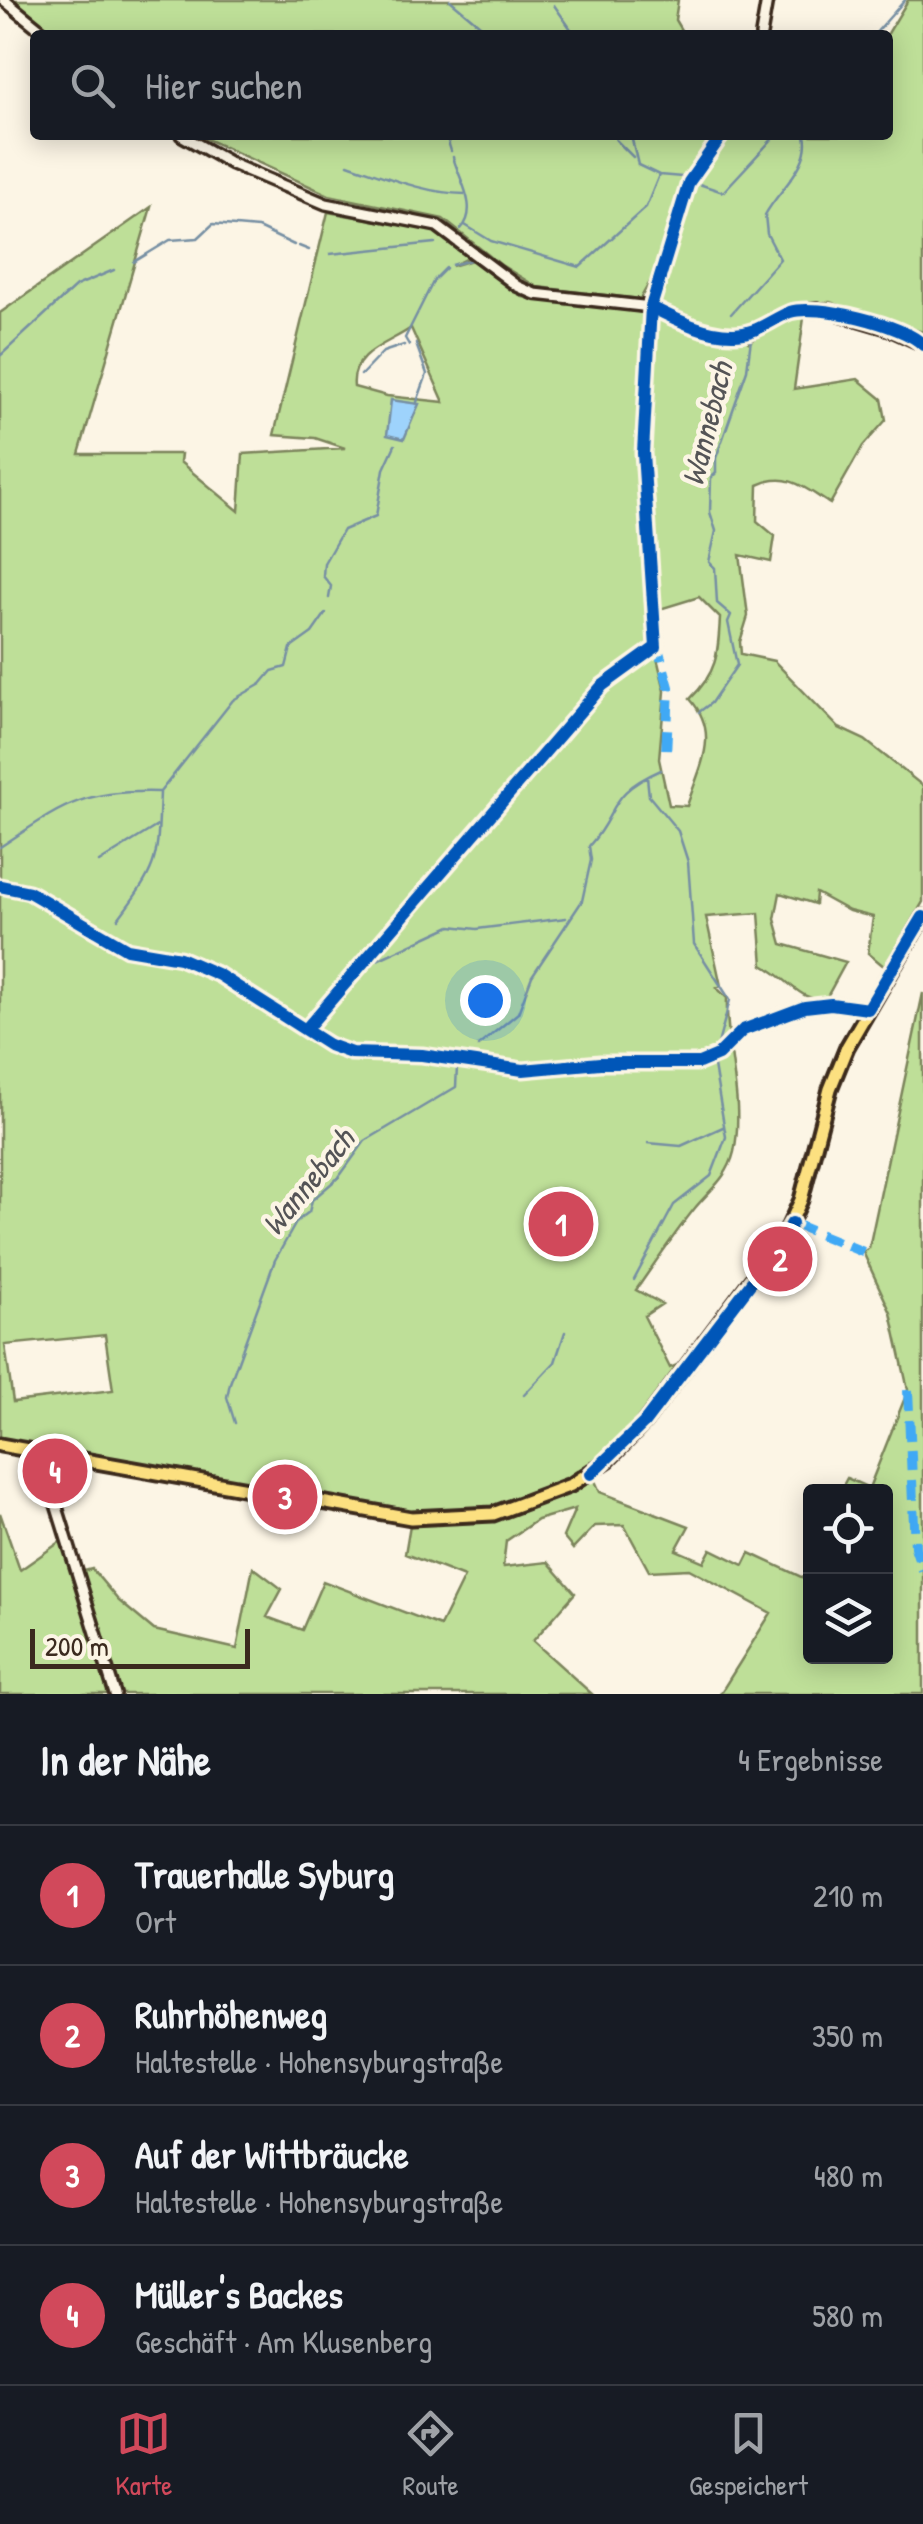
<!DOCTYPE html>
<html lang="de">
<head>
<meta charset="utf-8">
<style>
	:root { --surface:#171b24; --page:#20242c; --text:#f1f3f6; --muted:#9ea1a6; --line:#363941; --accent:#d1495b }
	body { margin:0; font-family:"Patrick Hand",sans-serif; background:var(--page); color:var(--text) }
	.controls { position:absolute; right:30px; bottom:30px; display:grid; overflow:hidden; border-radius:10px; box-shadow:0 5px 25px #0003 }
	.controls button { width:90px; height:90px; display:grid; place-items:center; padding:0; border:0; border-bottom:2px solid var(--line); background:var(--surface); color:var(--text); font:50px sans-serif }
	.scale { position:absolute; left:30px; bottom:25px; width:220px; box-sizing:border-box; padding-left:10px; border:5px solid #3b2a1e; border-top:0; font-size:28px; line-height:35px; white-space:nowrap; color:#3b2a1e; -webkit-text-stroke:8px #fcf5e5; paint-order:stroke }
	.you { position:absolute; left:485px; top:1000px; width:35px; height:35px; margin:-25px; border:8px solid #fff; border-radius:50%; background:#1a73e8; box-shadow:0 0 0 15px #1a73e833 }
	.badge { display:grid; place-items:center; width:65px; height:65px; border-radius:50%; background:var(--accent); color:#fff; font-size:32px; font-weight:700 }
	.pin { position:absolute; translate:-50% -50%; border:5px solid #fff; box-shadow:0 2px 10px #0006 }
	.list { margin:0; padding:0; list-style:none }
	h2 { display:flex; justify-content:space-between; align-items:center; height:130px; margin:0; padding:0 40px; font-size:42px }
	h2 small { font-size:32px; font-weight:400; color:var(--muted) }
	.list li { display:grid; grid-template-columns:65px 1fr auto; gap:30px; align-items:center; box-sizing:border-box; height:140px; padding:0 40px; border-top:2px solid var(--line) }
	.list b { display:block; font-size:38px; white-space:nowrap }
	.list p { margin:0; font-size:32px; white-space:nowrap; color:var(--muted) }
	.list em { font-size:32px; font-style:normal; color:var(--muted) }
	.icon { flex:none; width:55px; height:55px; fill:none; stroke:currentColor; stroke-width:2; stroke-linecap:round; stroke-linejoin:round }
	.map { position:relative; flex:none; width:923px; height:1694px; overflow:hidden }
	.search { position:absolute; background:var(--surface); box-shadow:0 5px 25px #0003; left:30px; right:30px; top:30px; height:110px; display:flex; align-items:center; gap:25px; box-sizing:border-box; padding:0 35px; border-radius:10px; color:var(--muted); font-size:38px }
	.sheet { height:690px; background:var(--surface) }
	nav { display:flex; justify-content:space-around; align-items:center; box-sizing:border-box; height:140px; border-top:2px solid var(--line); background:var(--surface); font-size:28px; color:var(--muted) }
	nav a { display:grid; justify-items:center; gap:5px }
	nav .on { color:var(--accent) }
	.map>svg:first-child { display:block }
	.green { fill:#bedf98; stroke:#7c845b; stroke-width:2.5; fill-rule:evenodd }
	.water { fill:#9ed3fc; stroke:#768fa3; stroke-width:2.5 }
	.lines { fill:none; stroke-linecap:round; stroke-linejoin:round }
	.stream { stroke:#768fa3; stroke-width:2.5 }
	.minor-casing { stroke:#3b2a1e; stroke-width:16 }
	.major-casing { stroke:#3b2a1e; stroke-width:19 }
	.minor { stroke:#fcf5e5; stroke-width:9 }
	.major { stroke:#fce080; stroke-width:11 }
	.quiet { stroke:#3fa9f5; stroke-width:10; stroke-dasharray:20 10; stroke-linecap:butt }
	.cycleway-casing { stroke:#fcf5e5; stroke-width:19 }
	.cycleway { stroke:#0057b8; stroke-width:12 }
	.labels { text-anchor:middle; stroke-width:9; stroke-linejoin:round; paint-order:stroke }
	.water-label { font-size:32px; font-style:italic; fill:#545456; stroke:#fcf5e5 }
</style>
</head>
<body>
<div class="map">
<svg width="923" height="1694" viewBox="0 0 923 1694">
	<rect width="100%" height="100%" fill="#fcf5e5"/>
	<filter id="ink" filterUnits="userSpaceOnUse"><feTurbulence type="fractalNoise" baseFrequency=".01" numOctaves="2"/><feDisplacementMap in="SourceGraphic" scale="20" xChannelSelector="R" yChannelSelector="G"/><feConvolveMatrix kernelMatrix="1 2 1 2 8 2 1 2 1" color-interpolation-filters="sRGB"/></filter>
	<g filter="url(#ink)">
		<path class="green" d="M9 0H678L675 20 684 35H52Z
			M908 0H923V332L830 302 795 304 744 327 749 342 793 317 804 318 794 389 858 379 882 399 886 420 863 446 830 504C805 488 788 471 758 485L757 521 775 536 771 562 740 555 748 616 740 642 741 654 774 661 839 728 865 740 923 786V902L885 967 868 953 873 917 849 911 816 893 815 904 780 893 775 919 782 944 846 962 828 995 841 1001C795 1003 797 984 763 965L759 913 706 917 721 986 717 988 727 998C725 1048 745 1100 734 1152 728 1177 711 1189 695 1208 674 1234 655 1263 636 1290L662 1304 644 1316 670 1368 694 1358 592 1474 600 1492 689 1526 676 1550 704 1562 711 1549 744 1565 750 1553 810 1581V1656H886V1492L840 1491 847 1478 869 1488 908 1390 891 1313 863 1252 869 1248 923 993V1694H720L771 1613 689 1569 649 1571 624 1525 595 1526 573 1549 563 1537 575 1509 537 1520 506 1541 503 1567 548 1562 575 1593 533 1641 592 1694H0V1513L20 1570 67 1537 77 1573 92 1569 118 1600 154 1630 237 1649 253 1567 282 1589 267 1617 302 1630 323 1581 440 1626 464 1577 405 1554 411 1519 0 1445V313L151 207 79 454H181L180 462 239 511 243 454 345 448 315 438 274 435 328 212 434 231 470 257 452 266 472 260 523 297 646 313 642 424 653 641 665 691 659 759 669 805 687 806C700 765 721 734 690 699 717 673 718 655 720 618L699 597 660 609C639 486 638 300 691 186 699 168 714 151 725 135H888L887 35ZM411 328 444 402 387 396 354 387C350 352 389 344 411 328ZM105 1335 113 1390 13 1402 5 1345Z
			M198 135H716L683 180 655 273 640 299 537 287 501 265 443 219 329 195Z"/>
		<path class="water" d="M391 400 419 404 404 439 387 435Z"/>
		<g class="lines">
			<path class="stream" d="M450 0 492 35
				M554 5 575 35
				M874 35 905 0
				M446 135 451 151
				M631 135 638 165 659 175 682 177
				M616 140 633 157
				M453 157C459 179 480 209 461 229
				M348 164C387 177 423 193 465 194
				M696 183 723 192 776 135
				M465 225 491 241 580 267 646 207 659 175
				M299 246 309 250
				M330 254 435 243
				M134 262 170 240 198 238 213 224 258 228 294 245
				M452 265 474 259
				M731 314 780 259 767 234 765 215C778 190 812 165 805 135
				M416 344 427 374 417 402
				M409 345 405 338 434 280 446 268
				M0 356 76 286 114 270
				M361 375 383 352 404 345
				M329 598 331 586 323 576 324 563 343 530 376 516 384 469 395 445
				M699 712 711 703 737 665 728 622 731 615 717 603 715 568 709 562 716 531 710 512 711 478 716 473V458L747 370 751 339 715 338
				M647 777 649 796 678 831 688 862 694 944 730 1000 715 1055
				M160 792 233 700 261 684 272 671 286 667 291 648 312 633 326 613
				M0 847C64 805 80 790 159 792
				M99 862 157 826
				M118 919C160 864 157 861 160 793
				M377 960 451 926 477 929 566 918
				M478 1046 518 1013 532 976 582 901 591 860 589 846C621 810 605 795 661 770
				M648 1143 681 1146 723 1127
				M634 1280 674 1205 711 1176 726 1137 714 1066
				M524 1395 555 1362 565 1332
				M235 1423 227 1397 230 1383 275 1260 297 1221 309 1212 312 1200 339 1177 365 1141 456 1087 457 1067"/>
			<g class="minor-casing">
				<path id="minor" d="M4 0 47 35
					M761 35 767 0
					M181 135 232 164 326 204 437 226 517 286 535 294 651 307 704 330 733 335 754 331 792 311 817 308 888 329 923 345
					M651 307 689 182 722 135
					M41 1456 115 1694"/>
			</g>
			<g class="major-casing">
				<path id="major" d="M0 1445 411 1518 493 1514 571 1485 608 1460 644 1423 784 1237 801 1200 830 1089 847 1047 923 917"/>
			</g>
			<use href="#minor" class="minor"/>
			<use href="#major" class="major"/>
			<path class="quiet" d="M656 641 669 687 666 755
				M792 1223 863 1252
				M908 1390 915 1547 923 1570"/>
			<g class="cycleway-casing">
				<path id="cycleway" d="M651 307C675 319 704 334 732 334 755 335 770 320 790 312 816 303 905 325 923 345
					M0 886 29 892 127 949 180 958 219 975 329 1045 351 1053 422 1055 523 1070 600 1063H699L718 1055 743 1030 805 1007 831 1004 868 1009 923 917
					M306 1029 602 686 656 647 643 453 651 307 689 182 722 135
					M591 1474 644 1423 776 1250 792 1223"/>
			</g>
			<use href="#cycleway" class="cycleway"/>
		</g>
	</g>
	<g class="labels">
		<g class="water-label">
			<text transform="translate(707 424) rotate(-76)" y="11">Wannebach</text>
			<text transform="translate(308 1182) rotate(-51)" y="11">Wannebach</text>
		</g>
	</g>
</svg>
<div class="controls">
<button><svg class="icon" aria-label="locate" viewBox="0 0 24 24"><circle cx="12" cy="12" r="6"/><path d="M12 2v4M12 18v4M2 12h4M18 12h4"/></svg></button>
<button><svg class="icon" aria-label="layers" viewBox="0 0 24 24"><path d="M12 4l9 5-9 5-9-5zM3 14l9 5 9-5"/></svg></button>
</div>
<div class="scale">200 m</div>
<div class="you"></div>
<div class="pin badge" style="left:561px;top:1224px">1</div>
<div class="pin badge" style="left:780px;top:1259px">2</div>
<div class="pin badge" style="left:285px;top:1497px">3</div>
<div class="pin badge" style="left:55px;top:1471px">4</div>
<div class="search"><svg class="icon" aria-label="search" viewBox="0 0 24 24"><circle cx="10" cy="10" r="6"/><path d="M15 15l6 6"/></svg>Hier suchen</div>
</div>
<section class="sheet">
<h2>In der Nähe<small>4 Ergebnisse</small></h2>
<ul class="list">
<li><span class="badge">1</span><div><b>Trauerhalle Syburg</b><p>Ort</p></div><em>210 m</em></li>
<li><span class="badge">2</span><div><b>Ruhrhöhenweg</b><p>Haltestelle · Hohensyburgstraße</p></div><em>350 m</em></li>
<li><span class="badge">3</span><div><b>Auf der Wittbräucke</b><p>Haltestelle · Hohensyburgstraße</p></div><em>480 m</em></li>
<li><span class="badge">4</span><div><b>Müller's Backes</b><p>Geschäft · Am Klusenberg</p></div><em>580 m</em></li>
</ul>
</section>
<nav>
<a class="on"><svg class="icon" aria-label="map" viewBox="0 0 24 24"><path d="M3 6l6-2 6 2 6-2v14l-6 2-6-2-6 2zM9 4v14M15 6v14"/></svg>Karte</a>
<a><svg class="icon" aria-label="directions" viewBox="0 0 24 24"><path d="M12 3l9 9-9 9-9-9zM9 14v-3h6M13 9l2 2-2 2"/></svg>Route</a>
<a><svg class="icon" aria-label="saved" viewBox="0 0 24 24"><path d="M7 4h10v16l-5-4-5 4z"/></svg>Gespeichert</a>
</nav>
</body>
</html>
